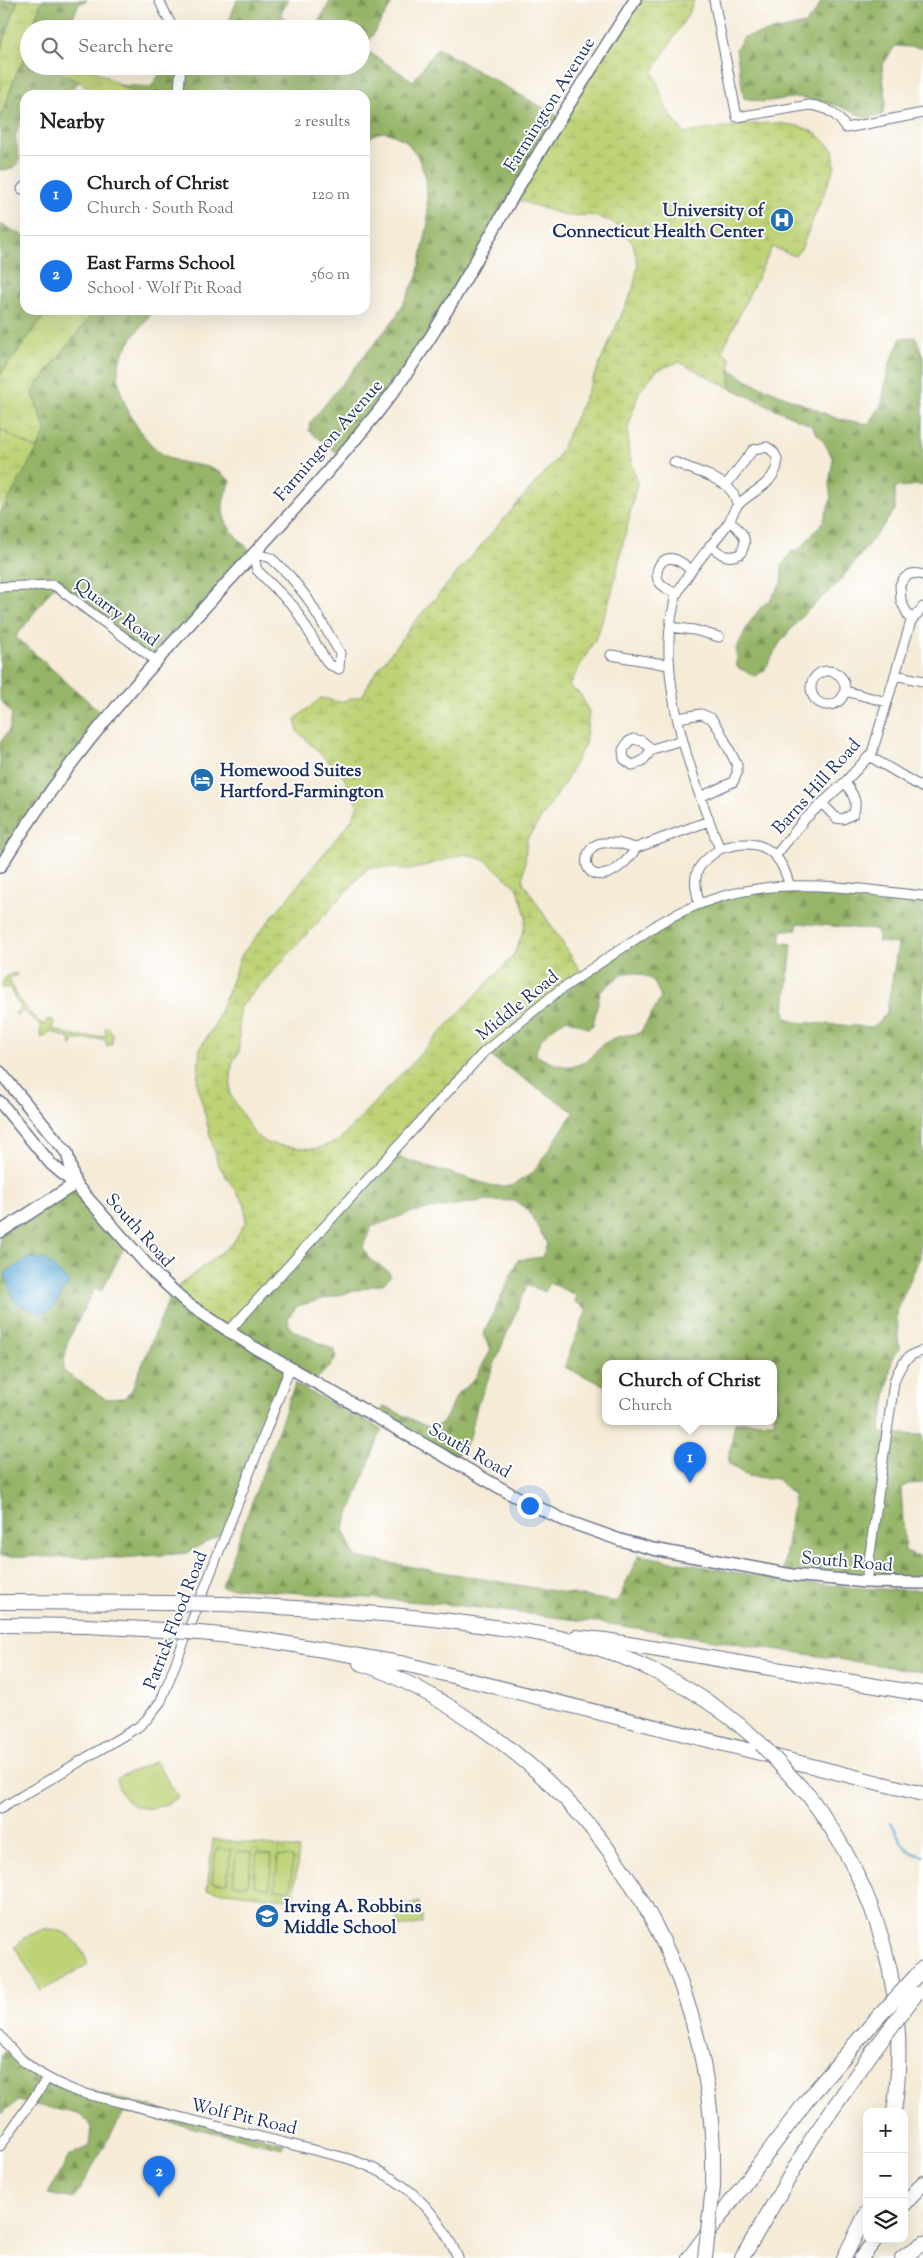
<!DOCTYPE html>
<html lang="en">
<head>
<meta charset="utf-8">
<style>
	:root { --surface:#fff; --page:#f2f2f2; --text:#202124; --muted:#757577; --line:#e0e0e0; --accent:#1a73e8 }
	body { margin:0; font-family:"Sorts Mill Goudy",serif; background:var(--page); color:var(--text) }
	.controls { position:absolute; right:15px; bottom:15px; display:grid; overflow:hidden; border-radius:10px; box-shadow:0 5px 20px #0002 }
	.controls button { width:45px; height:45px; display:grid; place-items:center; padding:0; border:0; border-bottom:1px solid var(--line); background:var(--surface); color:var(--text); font:25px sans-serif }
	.you { position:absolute; left:529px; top:1505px; width:18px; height:18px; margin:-12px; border:4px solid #fff; border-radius:50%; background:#1a73e8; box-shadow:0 0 0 8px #1a73e833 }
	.badge { display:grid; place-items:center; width:32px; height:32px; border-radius:50%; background:var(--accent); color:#fff; font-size:16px; font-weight:700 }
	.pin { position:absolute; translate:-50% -41px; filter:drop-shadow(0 1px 2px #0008) }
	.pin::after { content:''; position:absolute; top:26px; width:18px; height:15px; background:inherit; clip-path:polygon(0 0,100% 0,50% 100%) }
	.popup { position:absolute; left:602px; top:1360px; width:175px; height:65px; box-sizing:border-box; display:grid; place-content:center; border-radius:10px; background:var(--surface); filter:drop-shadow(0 1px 4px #0005); font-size:16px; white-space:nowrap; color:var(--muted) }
	.popup b { font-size:19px; color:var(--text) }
	.popup::after { content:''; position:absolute; left:50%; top:100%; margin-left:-10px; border:10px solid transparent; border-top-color:var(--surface) }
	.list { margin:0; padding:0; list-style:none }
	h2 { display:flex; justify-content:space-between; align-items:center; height:65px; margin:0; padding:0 20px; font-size:21px }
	h2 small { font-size:16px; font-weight:400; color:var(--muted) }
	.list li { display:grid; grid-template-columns:32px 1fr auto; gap:15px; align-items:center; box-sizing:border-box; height:80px; padding:0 20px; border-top:1px solid var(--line) }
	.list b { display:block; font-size:19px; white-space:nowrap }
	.list p { margin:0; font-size:16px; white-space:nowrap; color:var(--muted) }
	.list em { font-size:16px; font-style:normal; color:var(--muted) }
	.icon { flex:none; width:28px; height:28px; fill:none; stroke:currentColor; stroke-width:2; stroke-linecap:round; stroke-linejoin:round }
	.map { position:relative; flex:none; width:923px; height:2258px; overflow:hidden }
	.search { position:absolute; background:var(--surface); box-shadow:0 5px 20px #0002; left:20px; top:20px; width:350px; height:55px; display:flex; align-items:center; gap:12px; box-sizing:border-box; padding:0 18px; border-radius:28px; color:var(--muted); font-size:19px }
	.panel { position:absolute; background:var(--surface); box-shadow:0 5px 20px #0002; left:20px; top:90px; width:350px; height:225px; border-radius:15px }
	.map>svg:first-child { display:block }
	.grass { fill:url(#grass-tufts); stroke:#6c816a }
	.forest { fill:url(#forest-firs); stroke:#587262; fill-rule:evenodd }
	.wetland { fill:url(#wetland-marsh); stroke:#6c816a; fill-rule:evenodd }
	.park { fill:url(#park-crowns); stroke:#6c816a }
	.pitch { fill:#bdd376; stroke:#6c816a }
	.water { fill:url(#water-ripples); stroke:#3c6d9a }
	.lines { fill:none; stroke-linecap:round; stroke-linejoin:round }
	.stream { stroke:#5dabd6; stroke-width:2.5 }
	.minor-casing { stroke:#677188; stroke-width:11 }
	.major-casing { stroke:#677188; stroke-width:14 }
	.highway-casing { stroke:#677188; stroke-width:16 }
	.minor { stroke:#fff; stroke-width:9 }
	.major { stroke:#fff; stroke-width:11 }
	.highway { stroke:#fff; stroke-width:14 }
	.highway-bridge-casing { stroke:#677188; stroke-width:16; stroke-linecap:butt }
	.highway-bridge { stroke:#fff; stroke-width:14 }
	.labels { text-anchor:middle; stroke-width:4; stroke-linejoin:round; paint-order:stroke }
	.street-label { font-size:18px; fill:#1b2f5e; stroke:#fff }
	.poi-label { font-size:18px; font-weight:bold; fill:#1b2f5e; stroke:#fff; text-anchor:start }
</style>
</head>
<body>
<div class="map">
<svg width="923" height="2258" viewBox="0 0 923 2258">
	<defs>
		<pattern id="grass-tufts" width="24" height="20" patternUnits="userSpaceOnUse" patternTransform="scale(1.25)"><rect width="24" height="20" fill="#bdd376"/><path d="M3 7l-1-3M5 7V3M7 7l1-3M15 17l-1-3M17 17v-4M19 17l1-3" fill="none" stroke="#a2b568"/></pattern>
		<pattern id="forest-firs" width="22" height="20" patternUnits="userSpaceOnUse" patternTransform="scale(1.25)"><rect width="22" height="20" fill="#96b567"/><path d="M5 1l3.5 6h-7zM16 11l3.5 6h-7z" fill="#7a9458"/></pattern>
		<pattern id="wetland-marsh" width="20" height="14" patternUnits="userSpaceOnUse" patternTransform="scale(1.25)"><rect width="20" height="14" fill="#bdd376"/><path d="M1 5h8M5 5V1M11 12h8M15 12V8" fill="none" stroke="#a2b568"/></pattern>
		<pattern id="park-crowns" width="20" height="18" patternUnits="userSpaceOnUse" patternTransform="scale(1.25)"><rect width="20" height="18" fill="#bdd376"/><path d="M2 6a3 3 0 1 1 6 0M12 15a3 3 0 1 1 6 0" fill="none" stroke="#a2b568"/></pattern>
		<pattern id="water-ripples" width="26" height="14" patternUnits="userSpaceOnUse" patternTransform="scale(1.25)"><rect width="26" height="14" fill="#5dabd6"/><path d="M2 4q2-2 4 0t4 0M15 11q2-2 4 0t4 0" fill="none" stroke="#4c8cb1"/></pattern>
	</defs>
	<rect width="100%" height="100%" fill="#fff"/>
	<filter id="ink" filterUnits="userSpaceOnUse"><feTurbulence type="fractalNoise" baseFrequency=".02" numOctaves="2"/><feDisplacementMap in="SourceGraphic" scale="10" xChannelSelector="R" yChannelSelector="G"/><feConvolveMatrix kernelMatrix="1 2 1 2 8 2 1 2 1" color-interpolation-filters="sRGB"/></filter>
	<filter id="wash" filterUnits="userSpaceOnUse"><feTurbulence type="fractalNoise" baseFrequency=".0096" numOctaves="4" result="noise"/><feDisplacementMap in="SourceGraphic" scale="20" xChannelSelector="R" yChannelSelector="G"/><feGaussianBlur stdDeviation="1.12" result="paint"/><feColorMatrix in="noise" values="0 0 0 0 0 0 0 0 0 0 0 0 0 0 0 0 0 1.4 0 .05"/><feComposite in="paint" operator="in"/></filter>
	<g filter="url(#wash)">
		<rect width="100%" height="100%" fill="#f5ebd7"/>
		<path class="grass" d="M18 0H42L32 29H29V58L26 56 16 74 0 120V53Z
			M46 66H87L138 95H105Z
			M49 310H95L32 392 46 432 37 449 0 430V375Z
			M16 973 17 975 9 978C15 997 28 1014 44 1025L47 1020 52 1019 54 1022 52 1029 78 1037 106 1036 105 1028 108 1027 113 1034 112 1044 107 1046 105 1039 74 1040 71 1047 70 1039 50 1031 45 1037H41L40 1032 42 1027 24 1011 16 1015V1012L21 1008 9 987 2 988V983L6 976Z"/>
		<path class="forest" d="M0 0H18L0 53Z
			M42 0H87L79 4 68 29H32Z
			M237 0H289L280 15 300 29H226Z
			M331 0H394L364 49 413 81 437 48 561 118 450 306 340 455 309 431 310 423 396 317 417 277 428 223 426 177 417 155 405 140 386 132 377 133 365 141V95H276L264 91 261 95H233L227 87 220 95H138L119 85 151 87 165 66H361V29H314Z
			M822 0H923V48L895 46 882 66 886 103 882 115 867 118 839 106 799 97 762 102 744 98 736 49 744 37 805 24 815 13Z
			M26 56 29 58V66H46L79 82 65 95H50L34 85 30 95H25V109L15 137 20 160 12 169 0 170V120L16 74Z
			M0 224 25 236V310H49L0 375Z
			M95 310H154C143 325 128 341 121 358 109 388 139 439 164 455 178 464 197 464 212 468 218 470 225 477 231 481 213 516 227 528 253 553L155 660 54 586 16 637 107 718 0 867V743L9 730 12 714 0 700V514L46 432 32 392Z
			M916 337 923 357V485L895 487V510L883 526 838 583 804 614 781 641 764 671 754 676 737 667 736 649 748 625 761 607 770 600 782 582V566L791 552 799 550 823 522 831 499 829 484 833 459 824 442 810 425 730 388V369L748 381 838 419 869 424 881 405 889 365 901 338Z
			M764 886 923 896V1238L920 1242V1257L897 1310 899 1349 892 1360 880 1433 923 1435V1483L908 1484 901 1488 905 1551 914 1556H923V1583L783 1573 794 1496 777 1479 747 1476 728 1463 735 1422H774V1364H606V1386L564 1367 587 1309 575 1302 576 1295 550 1283 545 1292 527 1285 477 1406 470 1437 454 1461 378 1418 384 1406 430 1428 443 1423 457 1395 474 1380 491 1350 483 1335 518 1260 542 1257 547 1244 528 1210 515 1201 487 1200 412 1212 371 1227 363 1247 369 1259 388 1271 391 1276 384 1283 297 1306 288 1318 289 1326 294 1331 333 1349 336 1356 334 1362 314 1382 291 1368 226 1531 187 1553 120 1558 0 1556V1232L75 1184 127 1243 101 1291 94 1289 67 1343 63 1371 106 1399 124 1398 132 1390 172 1291 391 1155 493 1186H511L533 1173 574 1112 484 1052 507 1031 675 914ZM797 923 878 930V942L898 944 887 1011 879 1023 871 1027 795 1022 787 1018 785 1010 792 944 780 942 782 930H797ZM633 972C652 978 654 979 661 998L640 1033C629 1035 617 1035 607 1042 600 1045 595 1052 590 1058 573 1072 554 1066 536 1055 537 1037 552 1028 567 1019L588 1028 593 1025 600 992 622 974Z
			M295 1384 382 1429 343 1530 355 1557 617 1602 639 1555C733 1572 827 1591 923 1590V1672L610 1624 446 1604 221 1587Z
			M10 2048 47 2079 284 2143 282 2148 124 2112 74 2199 48 2194 69 2156 89 2146 91 2127 83 2115 18 2101 0 2114V2055Z"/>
		<path class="wetland" d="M635 0H694L689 13 653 71 667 110 684 133C717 129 783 114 813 132 820 136 827 144 833 149L835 166 801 249 795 256 772 247 722 351 730 358V388L679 362 657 370 639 392 628 428V449L637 483 612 592 598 634 569 686 581 695 589 712 585 744 563 786 527 839 523 882 583 975 507 1031 228 1332 172 1291 233 1243 246 1221 245 1205 218 1164 211 1139 197 1083 200 1048 216 1022 242 954 352 819 358 805 343 776 298 732 295 719 321 698 339 702 362 696 373 676 417 619 558 457 633 289 638 265 633 243 611 221 589 215 567 216 512 198ZM465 854 486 860 518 889 526 916 524 930 513 956 338 1141 316 1149 290 1147 267 1143 255 1135 230 1094 232 1063 239 1052V1008L369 867 413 869Z
			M0 430 37 449 0 514Z"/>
		<path class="park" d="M213 1839 299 1849 293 1900 207 1890Z
			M419 1902 423 1923 399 1928 395 1907Z"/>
		<path class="pitch" d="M156 1761 178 1797C154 1815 120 1813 117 1778Z
			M216 1849 231 1850 227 1883 212 1882Z
			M237 1851 252 1853 248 1885 233 1884Z
			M257 1853 272 1855 269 1888 254 1886Z
			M278 1856 293 1857 290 1890 275 1889Z
			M44 1929C69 1928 80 1943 88 1964L41 1991 15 1947 25 1937Z"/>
		<path class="water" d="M29 1258 46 1260 69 1282 53 1308 40 1314 15 1302 5 1273Z"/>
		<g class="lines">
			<path class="stream" d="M891 1822C902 1840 900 1851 923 1856"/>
		</g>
	</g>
	<g filter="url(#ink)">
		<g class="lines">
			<g class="minor-casing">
				<path id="minor" d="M159 0 173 29
					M714 0 737 117 810 105C827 107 837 114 846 128L923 113
					M176 95 179 90 181 66
					M22 189 25 186
					M674 462 710 476 726 485
					M710 545C720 554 727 560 740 554 750 539 742 532 730 521
					M253 553 271 558 290 576 308 599 340 653 339 669 328 664 294 607 257 570Z
					M0 587 54 585 155 660
					M677 594C671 591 664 588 660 583 652 573 661 555 674 559 681 561 686 566 691 570
					M911 621 901 601 900 585C905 575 912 571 923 575
					M670 627 694 630 719 637
					M611 655 669 665
					M811 688a17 17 0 1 1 34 0a17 17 0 1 1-34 0Z
					M895 675 923 681
					M845 691 887 702
					M678 718 701 714 711 718 719 729 737 765V773L733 782 700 797
					M633 739 642 741 652 749C646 757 643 763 632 765L624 759 623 750 628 742Z
					M652 749 682 740
					M869 756 923 788
					M822 803 836 818 843 819 853 814C859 802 852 793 845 782
					M618 843 636 848C629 860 610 879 595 874 581 869 586 848 598 844 604 842 612 843 618 843Z
					M636 848 709 821
					M720 849C756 837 779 846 789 884
					M776 855 805 819 845 782 872 753 911 621 923 607
					M699 903C692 875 694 866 720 849 694 784 658 685 672 614 674 607 674 598 678 592 691 566 713 545 729 522 732 516 734 509 738 505 750 492 769 487 776 469 780 458 775 452 767 447L753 450 726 485 733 493 738 505
					M228 1332 484 1052 557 992 658 924C749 871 824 885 923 896
					M866 1582 894 1382C899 1367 907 1353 923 1351
					M0 1809 138 1727 147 1719 161 1701 290 1368
					M0 2035C20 2064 46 2080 78 2092L346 2158C401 2175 435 2206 458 2258
					M0 2146 47 2079"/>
			</g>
			<g class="major-casing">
				<path id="major" d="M0 867C103 697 253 566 377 413 430 347 469 271 512 198 551 131 593 66 635 0
					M0 1072 67 1153 75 1184
					M0 1102 51 1164 75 1184 155 1274 188 1304 250 1345 511 1494 564 1520 620 1540 653 1549 792 1575 866 1582 923 1583
					M0 1232 75 1184"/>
			</g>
			<g class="highway-casing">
				<path id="highway" d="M0 1602 175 1603
					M223 1604C299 1608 374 1612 450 1621 483 1626 518 1629 551 1636 627 1651 705 1691 761 1744
					M0 1625 86 1626 164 1630
					M211 1634 265 1640 405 1664 923 1794
					M576 1637 605 1640 923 1694
					M360 1663C402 1677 440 1699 476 1724 632 1830 718 1999 713 2187
					M809 1796C878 1888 911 1997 894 2112
					M915 1977 923 1968
					M904 2205 923 2183
					M689 2258 807 2100 871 2025
					M742 2258 811 2140 873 2051
					M844 2258 867 2212
					M861 2258 876 2239
					M902 2258 923 2243"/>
			</g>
			<use href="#minor" class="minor"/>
			<use href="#major" class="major"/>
			<use href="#highway" class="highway"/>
			<g class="highway-bridge-casing">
				<path id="highway-bridge" d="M175 1603 223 1604
					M164 1630 211 1634
					M761 1744 809 1796
					M871 2025 915 1977
					M873 2051 916 1994
					M705 2258 713 2187"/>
			</g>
			<use href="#highway-bridge" class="highway-bridge"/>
		</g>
	</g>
	<defs>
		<g id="hospital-disc" transform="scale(1.25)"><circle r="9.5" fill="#1f6fb2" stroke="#fff"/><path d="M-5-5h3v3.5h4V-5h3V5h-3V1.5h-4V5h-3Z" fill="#fff"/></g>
		<g id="hotel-disc" transform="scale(1.25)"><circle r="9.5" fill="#1f6fb2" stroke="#fff"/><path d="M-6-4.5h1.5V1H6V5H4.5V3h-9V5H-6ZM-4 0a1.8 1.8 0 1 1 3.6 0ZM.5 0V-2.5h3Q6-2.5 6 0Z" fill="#fff"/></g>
		<g id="school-disc" transform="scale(1.25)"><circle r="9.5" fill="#1f6fb2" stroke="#fff"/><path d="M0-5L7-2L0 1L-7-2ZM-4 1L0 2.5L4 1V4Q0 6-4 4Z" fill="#fff"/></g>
	</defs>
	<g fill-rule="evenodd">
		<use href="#hospital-disc" x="782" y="220"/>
		<use href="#hotel-disc" x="202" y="780"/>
		<use href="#school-disc" x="267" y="1916"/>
	</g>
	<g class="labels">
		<g class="street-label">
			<text transform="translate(549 104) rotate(-58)" y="6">Farmington Avenue</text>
			<text transform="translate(328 440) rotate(-49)" y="6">Farmington Avenue</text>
			<text transform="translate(117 612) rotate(37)" y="6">Quarry Road</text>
			<text transform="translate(816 786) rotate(-48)" y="6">Barns Hill Road</text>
			<text transform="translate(517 1005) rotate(-39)" y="6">Middle Road</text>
			<text transform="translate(140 1230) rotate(48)" y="6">South Road</text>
			<text transform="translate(470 1450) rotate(30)" y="6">South Road</text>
			<text transform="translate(847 1561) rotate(5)" y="6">South Road</text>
			<text transform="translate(175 1620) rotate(-69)" y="6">Patrick Flood Road</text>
			<text transform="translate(244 2116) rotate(13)" y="6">Wolf Pit Road</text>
		</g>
		<g class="poi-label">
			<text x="764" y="216" text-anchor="end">University of<tspan x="764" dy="21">Connecticut Health Center</tspan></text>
			<text x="220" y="776">Homewood Suites<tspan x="220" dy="21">Hartford-Farmington</tspan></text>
			<text x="284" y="1912">Irving A. Robbins<tspan x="284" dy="21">Middle School</tspan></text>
		</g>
	</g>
</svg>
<div class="controls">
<button>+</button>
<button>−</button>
<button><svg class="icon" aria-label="layers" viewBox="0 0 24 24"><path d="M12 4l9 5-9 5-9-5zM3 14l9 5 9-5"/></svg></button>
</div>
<div class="you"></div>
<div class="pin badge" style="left:690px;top:1483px">1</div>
<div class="popup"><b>Church of Christ</b>Church</div>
<div class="pin badge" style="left:159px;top:2197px">2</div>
<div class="search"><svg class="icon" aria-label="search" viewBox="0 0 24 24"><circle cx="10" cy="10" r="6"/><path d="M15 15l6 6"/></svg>Search here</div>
<section class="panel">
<h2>Nearby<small>2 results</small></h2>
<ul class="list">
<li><span class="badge">1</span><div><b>Church of Christ</b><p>Church · South Road</p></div><em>120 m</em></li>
<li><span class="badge">2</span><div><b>East Farms School</b><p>School · Wolf Pit Road</p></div><em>560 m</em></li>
</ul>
</section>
</div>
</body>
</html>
